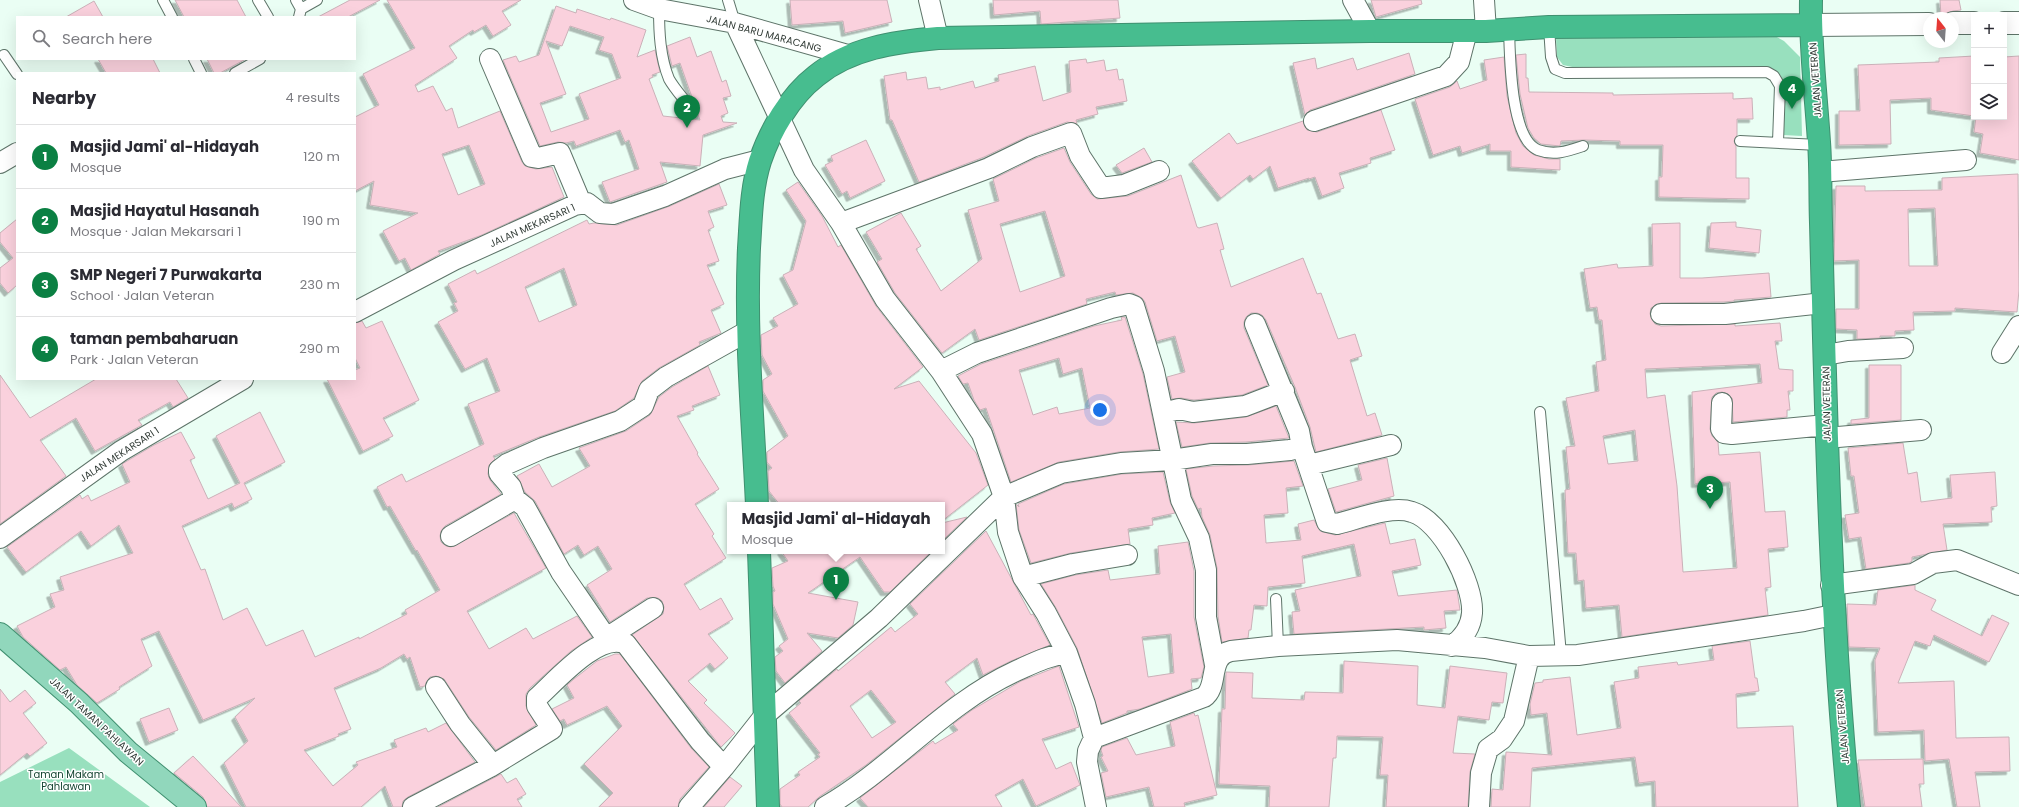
<!DOCTYPE html>
<html lang="en">
<head>
<meta charset="utf-8">
<style>
	:root { --surface:#fff; --page:#f2f2f3; --text:#2b2b33; --muted:#7c7c81; --line:#e1e1e2; --accent:#0b8043 }
	body { margin:0; font-family:Poppins,sans-serif; background:var(--page); color:var(--text) }
	.controls { position:absolute; right:12px; top:12px; display:grid; overflow:hidden; border-radius:0px; box-shadow:0 4px 16px #0002 }
	.controls button { width:36px; height:36px; display:grid; place-items:center; padding:0; border:0; border-bottom:1px solid var(--line); background:var(--surface); color:var(--text); font:20px sans-serif }
	.compass { position:absolute; left:1923px; top:12px; width:36px; height:36px; border-radius:50%; background:var(--surface); box-shadow:0 4px 16px #0002; rotate:343deg }
	.you { position:absolute; left:1100px; top:410px; width:14px; height:14px; margin:-10px; border:3px solid #fff; border-radius:50%; background:#1a73e8; box-shadow:0 0 0 6px #1a73e833 }
	.badge { display:grid; place-items:center; width:26px; height:26px; border-radius:50%; background:var(--accent); color:#fff; font-size:13px; font-weight:700 }
	.pin { position:absolute; translate:-50% -33px; filter:drop-shadow(0 1px 2px #0008) }
	.pin::after { content:''; position:absolute; top:21px; width:14px; height:12px; background:inherit; clip-path:polygon(0 0,100% 0,50% 100%) }
	.popup { position:absolute; left:727px; top:502px; width:218px; height:52px; box-sizing:border-box; display:grid; place-content:center; border-radius:0px; background:var(--surface); filter:drop-shadow(0 1px 3px #0005); font-size:13px; white-space:nowrap; color:var(--muted) }
	.popup b { font-size:15px; color:var(--text) }
	.popup::after { content:''; position:absolute; left:50%; top:100%; margin-left:-8px; border:8px solid transparent; border-top-color:var(--surface) }
	.list { margin:0; padding:0; list-style:none }
	h2 { display:flex; justify-content:space-between; align-items:center; height:52px; margin:0; padding:0 16px; font-size:17px }
	h2 small { font-size:13px; font-weight:400; color:var(--muted) }
	.list li { display:grid; grid-template-columns:26px 1fr auto; gap:12px; align-items:center; box-sizing:border-box; height:64px; padding:0 16px; border-top:1px solid var(--line) }
	.list b { display:block; font-size:15px; white-space:nowrap }
	.list p { margin:0; font-size:13px; white-space:nowrap; color:var(--muted) }
	.list em { font-size:13px; font-style:normal; color:var(--muted) }
	.icon { flex:none; width:22px; height:22px; fill:none; stroke:currentColor; stroke-width:2; stroke-linecap:round; stroke-linejoin:round }
	.map { position:relative; flex:none; width:2019px; height:807px; overflow:hidden }
	.search { position:absolute; background:var(--surface); box-shadow:0 4px 16px #0002; left:16px; top:16px; width:340px; height:44px; display:flex; align-items:center; gap:10px; box-sizing:border-box; padding:0 14px; border-radius:0px; color:var(--muted); font-size:15px }
	.panel { position:absolute; background:var(--surface); box-shadow:0 4px 16px #0002; left:16px; top:72px; width:340px; height:308px; border-radius:0px }
	.map>svg:first-child { display:block }
	.green { fill:#98e0be }
	.building { fill:#fad1dd; stroke:#cab1b8; fill-rule:evenodd; filter:url(#shadow) }
	.lines { fill:none; stroke-linecap:round; stroke-linejoin:round }
	.lane-casing { stroke:#5e7469; stroke-width:12 }
	.street-casing { stroke:#5e7469; stroke-width:22 }
	.secondary-casing { stroke:#5e7469; stroke-width:24 }
	.primary-casing { stroke:#409070; stroke-width:24 }
	.highway-casing { stroke:#409070; stroke-width:24 }
	.lane { stroke:#fff; stroke-width:10 }
	.street { stroke:#fff; stroke-width:20 }
	.secondary { stroke:#fff; stroke-width:22 }
	.primary { stroke:#91d7bc; stroke-width:22 }
	.highway { stroke:#47bd8f; stroke-width:22 }
	.labels { text-anchor:middle; stroke-width:3; stroke-linejoin:round; paint-order:stroke }
	.street-label { font-size:10px; fill:#323c37; stroke:#fff }
	.park-label { font-size:10px; fill:#144431; stroke:#fff }
</style>
</head>
<body>
<div class="map">
<svg width="2019" height="807" viewBox="0 0 2019 807">
	<defs>
		<filter id="shadow"><feDropShadow dx="-3.5" dy="3.5" stdDeviation="0" flood-color="#0004"/></filter>
	</defs>
	<rect width="100%" height="100%" fill="#eafef4"/>
	<path class="green" d="M1775 36 1784 41 1800 57 1802 136 1783 135 1784 84 1780 75 1771 68H1577L1563 65 1557 57 1556 38Z
		M69 748 150 807H0V782Z"/>
	<path class="building" d="M175 0H237L246 17H184Z
		M350 0H380L348 17H318Z
		M387 0H521L502 11 511 25 493 36 486 25 474 32 473 30 449 46 457 58 415 85 418 92 433 86 446 111 452 108 458 128 500 111 522 162 525 166 536 169 552 167 564 197 482 235 438 251 440 254 411 270 405 258 399 261 383 231 418 213 370 205 374 181 355 191V117L379 105 363 74 415 48ZM469 145 485 184 458 195 442 154Z
		M790 0H887L892 22 845 33 843 21 792 25Z
		M993 0H1118L1120 18 1041 24 1040 11 994 15Z
		M1371 0H1421L1422 4 1376 17Z
		M1940 0H1959L1961 10 1953 11 1941 16Z
		M94 1 103 17H66Z
		M556 6 576 13 577 9 610 20 611 18 646 30 637 57 655 50 660 72 652 75 653 77 649 79 663 116 700 120 680 63 672 66 667 46 690 37 697 57 711 51 722 82 726 80 731 96 723 98 728 113 721 116 723 122 737 123 703 135 700 166 660 162 667 182 610 202 602 182 639 169 629 140 625 142 620 130 576 146 574 141 566 143 558 142 540 146 503 60 516 56 519 62 539 55ZM570 26 604 37 599 50 612 54 621 78 579 94 589 119 551 132 540 103 566 94 546 41 562 46Z
		M1409 53 1415 74 1310 110 1305 115 1293 63 1315 58 1317 69 1353 58 1357 70Z
		M1526 54V78H1528L1529 92 1613 93V95L1733 93V99L1752 98 1753 119H1737V135L1734 141 1736 146V178H1749V199L1659 197V177H1662L1663 145H1620V141L1584 140 1561 141 1560 146 1541 144 1534 138 1528 128 1520 94 1516 55Z
		M1974 56V116L1931 110V98L1890 100 1891 144 1839 145V111H1860L1858 65 1939 62V58Z
		M2019 56V160L1980 153 1983 134 1974 132 1976 117H2004V57Z
		M1504 57 1507 96 1516 133 1523 146 1534 155 1549 159H1560V170L1511 167V151H1490V144L1462 153 1460 146 1433 155 1415 99 1450 87 1457 81 1460 89 1487 80 1484 60Z
		M98 59H153L160 73H106Z
		M207 59H246L220 73H214Z
		M1086 59 1087 63 1104 60 1106 71 1117 69 1119 80 1123 79 1127 101 1096 107 1098 114 1076 120 1077 124 1067 122 1028 136 984 157 919 182 892 120H890L884 76 906 72 907 80 926 77 928 89 940 87V90L973 81 975 88 999 81 998 75 1035 66 1043 101 1071 92 1069 61Z
		M1381 110 1395 150 1370 158 1371 163 1339 173 1344 188 1322 196 1315 177 1309 179V178L1278 188 1270 166 1253 179 1250 175 1221 198 1192 161 1229 133 1237 144 1303 121 1307 130 1317 132Z
		M866 140 885 181 850 198 847 191 842 194 825 165 833 161 831 156Z
		M1064 148 1070 162 1091 194 1097 199 1128 196 1181 175 1197 227 1199 228 1217 223 1224 249 1220 250 1231 287 1303 258 1317 294 1321 293 1338 339 1355 334 1362 356 1350 360 1367 416 1375 413 1382 435 1316 452 1310 427 1295 387 1266 320 1262 315 1257 313H1251L1246 317 1244 322V328L1268 385 1242 395 1194 400 1181 398 1172 399 1167 377 1185 372 1175 336 1157 341 1145 302 1142 298 1133 293 1116 295 1115 292 1086 299 1087 304 979 340 975 329 942 353 895 293 877 262 882 259 866 232 901 213 921 246 916 249 941 291 982 259 968 210 999 201 993 179 1036 158ZM1045 211 1065 276 1020 292 1000 224Z
		M1144 148 1152 162 1122 173 1116 165Z
		M2018 174 2019 290 2017 312 1955 308V311L1913 312 1914 330 1895 331V336H1880V338L1857 339V330L1836 329V309H1859V260L1834 261 1836 186H1865V191L1942 190V178ZM1935 208 1938 266H1909L1908 209Z
		M798 182 822 216 838 247 841 245 876 306 923 367 894 389 919 381 976 453 988 485 942 521V505H780L769 491 768 471 772 468 767 462V452L788 436 763 391V380L772 374 762 355 761 335 778 326 773 318 798 304 783 275 793 270 806 221 786 190Z
		M719 184 727 205 708 211 714 227 708 230 719 261 707 265 724 304 711 310 721 333 699 342 700 345 659 368 642 381 634 398 615 411 539 437 493 456 495 459 489 465 488 474 490 480 501 494 445 526 441 531 440 536 441 542 446 546 451 547 514 513 546 568 467 611 489 649 526 628 533 639 577 616 592 637 571 651 530 688 526 694V706L536 725 496 750 469 717 444 679 436 676 430 677 425 686 420 687 410 657 407 659 404 654 381 668 334 688 351 729 338 734 339 736 304 750 333 786 358 765 356 762 397 747 394 740 426 728 428 732 446 723 475 762 408 797 403 801 402 807H393L385 786 361 807H246L224 763 248 741 235 717 255 698 203 720 159 631 141 639 152 666 119 687 120 689 97 703 77 685 66 667 60 670 23 637 17 626 55 607 50 594 64 590 60 577 133 553 119 525 91 546 81 531 26 572 7 547 80 495 82 499 88 495 91 501 130 482 122 464 154 445 181 432 195 458 190 460 208 499 240 483 216 436 260 412 285 462 244 483 252 499 234 508 232 503 182 526 201 570 205 569 223 620 247 608 266 646 303 630 315 657 359 637V639L407 614 405 610 440 590 417 550 416 551 390 506 387 507 377 487 402 474 406 482 484 444 468 404 500 391 487 358 465 369 438 322 458 311 454 303 457 302 448 284 475 270 477 274 587 220 589 224 594 223 617 225 670 206ZM564 268 577 305 539 322 525 287Z
		M17 219V285L8 293 0 283V268L13 258 0 242V233Z
		M1736 222V227L1761 230 1759 253 1709 248 1711 223Z
		M1680 223V278H1702L1769 273 1771 297 1734 300V301L1724 302 1661 303 1651 308 1650 314 1655 324 1661 326 1735 324V326L1780 323 1782 341H1775L1779 369 1793 370V391H1788L1790 410H1787V417L1733 422 1732 398 1728 394 1722 392 1716 393 1712 397 1710 429 1712 436 1718 442 1719 455 1760 452 1765 512 1785 511 1788 547 1768 549 1771 587 1765 588 1768 615 1622 637 1619 605 1586 608 1584 580 1578 581 1576 553H1568L1565 490 1570 489 1566 447 1575 446 1566 398 1599 391 1596 362 1606 360 1602 320H1599L1597 307 1590 308 1584 269 1617 264 1618 268 1653 266 1652 224ZM1760 364 1762 383 1692 392 1695 484 1730 482 1737 568 1683 572 1677 486 1665 395 1647 398 1645 369ZM1635 430 1638 461 1608 464 1603 436Z
		M1121 317H1125L1143 374 1159 449 1119 452 1059 462 1011 482 986 408 980 410 974 400 968 383 963 384 958 376 981 364 1094 326 1122 320ZM1059 358 1063 374 1082 368 1090 408 1059 414 1057 407 1033 415 1019 370Z
		M362 321 366 328 382 321 419 400 383 418 393 436 363 451 327 379H355V370L360 368 355 358V323Z
		M1869 365H1901V420L1851 424V420L1869 418Z
		M708 366 720 395 692 406 694 410 677 416 698 453 697 454 719 489 695 504 714 534 712 536 726 558 684 584 700 610 721 598 733 619 708 634 728 658 715 669 710 663 688 681 707 700 704 703 735 733 721 747 632 635 663 614 664 607 662 601 658 598H647L610 622 587 585 612 569 598 546 584 555 578 545 564 554 535 501 525 492 517 476 539 464 552 487 590 466 579 448 626 431 650 415 659 397 672 387Z
		M0 375 30 418 96 379H176L188 398 173 407 170 402 138 420 142 425 95 451 76 418 40 440 66 476 0 524Z
		M1276 406 1289 438 1246 442 1210 443 1182 447 1176 422 1194 423 1246 417Z
		M1903 443 1908 474 1917 472 1921 502 1952 498 1950 475 1995 472 1997 506 1991 507 1992 522 1943 524 1947 550 1912 557V561L1909 563 1866 569 1861 537 1849 539 1845 515 1859 513 1854 476H1851L1848 448Z
		M1387 458 1394 496 1336 512 1328 489 1362 480 1358 465Z
		M1294 461 1303 486 1286 488 1288 513 1264 515 1266 543 1301 540 1298 524 1314 520 1320 531 1335 535 1385 523 1390 544 1415 539 1421 565 1392 571 1398 596 1457 590 1460 610 1444 611 1446 628 1424 630V627L1294 634 1292 612 1300 611 1295 590 1361 576 1354 544 1302 556 1305 583 1268 587 1267 606 1254 605 1251 630H1249L1248 638 1222 642 1218 616 1217 568 1210 535 1202 517 1201 508 1198 509 1192 496 1186 469 1213 466 1248 465Z
		M1163 472 1170 502 1175 513 1152 518 1153 525 1128 529 1130 544 1071 553 1031 563 1019 530 1016 504 1019 507 1018 504 1064 484 1122 474Z
		M967 517 942 541V523Z
		M986 531 1031 615 1033 614 1050 645 1011 661 983 675 977 658 945 682 955 694 866 765 819 797 808 807H782L780 804V789L800 775 798 772 820 757 818 754 820 753 789 713 801 703 799 701 837 669 838 671 891 627 895 632 918 614 910 604ZM871 690 896 722 872 738 850 706Z
		M1188 542 1194 571V617L1204 667 1201 678 1191 679 1192 689 1140 709 1127 711V713L1102 723 1077 648 1056 608 1041 584 1075 575 1108 570 1110 580 1160 574 1158 546ZM1171 634 1174 673 1148 677 1142 637Z
		M781 551H932L890 592H884L860 557 808 593 858 602 853 625 838 638 807 633 822 651 785 683 776 671 775 657 783 651 779 646 788 639 773 604V592L775 591 773 586 772 568 788 561Z
		M1915 585V590L1936 600 1931 610 1982 636 1992 615 2009 623 1989 662 1934 635 1930 646 1915 641 1898 683 1954 681 1956 738 2009 737 2010 771 1975 772 1980 807H1957L1949 759 1925 761 1924 730 1878 732 1875 660 1880 648 1849 647 1847 604 1876 605 1878 590Z
		M1750 641 1755 678H1757L1759 691 1736 694 1737 728 1793 726 1798 807H1656L1655 781 1639 783 1635 757 1532 768 1530 807H1491L1492 789 1503 790 1506 752 1552 755 1547 713 1531 715 1530 704 1535 683 1543 682V680L1570 677 1577 735 1621 728 1614 682 1639 678 1638 667 1677 662 1678 665 1714 660 1712 646Z
		M615 654H620L691 748 709 767 680 799 678 807H599L613 793 584 764 622 726 607 706 567 725 564 719 560 721 552 709 574 698 567 685 574 679 597 661Z
		M1344 661 1418 666 1417 705 1445 708 1450 666 1507 673 1503 703 1492 702 1489 720 1458 716 1453 753 1475 754 1470 772 1468 807H1386L1388 775H1380L1383 737 1337 736 1336 758H1333L1329 807H1269L1270 786 1219 784 1222 709H1225L1226 672 1253 673 1252 698 1304 700 1305 692 1343 693Z
		M1059 666 1079 727 1042 739 1056 769 1071 762 1080 785 1036 806 1023 779 995 795 1002 807H868L860 798 933 741 935 744 958 730 953 724 972 710 1021 681Z
		M0 689 10 702 25 690 36 703 23 713 47 743 30 756 27 753 0 775Z
		M169 708 178 730 149 742 140 719Z
		M1194 713 1195 716 1198 715 1217 795 1184 803 1185 807H1154L1149 787 1106 797 1101 773 1108 771 1101 757 1103 756 1101 750 1102 747 1127 738 1136 755 1175 746 1170 722Z
		M193 756 216 780 241 807H207L203 797 174 773Z
		M1923 759 1924 784H1919L1922 807H1865L1858 760Z
		M501 774 507 783 516 778 526 794 517 799 522 807H438Z
		M730 777 742 786 724 807H704Z"/>
	<g class="lines">
		<g class="lane-casing">
			<path id="lane" d="M163 0 172 17
				M258 0 268 17
				M296 0 301 9 299 17
				M728 0 735 23
				M301 9 317 0
				M659 9C659 32 660 57 669 79 674 88 683 98 689 106
				M1549 27 1551 57 1555 69 1565 73 1767 72 1774 76 1780 86 1778 142
				M1509 29C1510 55 1510 139 1538 150 1554 156 1568 151 1583 146
				M4 55 17 74
				M194 59 201 73
				M235 73 260 59
				M1740 141 1819 145
				M1540 412 1561 655
				M1276 599 1278 646"/>
		</g>
		<g class="street-casing">
			<path id="street" d="M634 0 659 9 735 23 848 55
				M929 0 938 38
				M1353 0 1370 31
				M1484 0 1486 31
				M735 23 804 170 841 223 885 299 941 371 982 434 1004 497 1008 532 1023 577 1046 613 1067 653 1085 704 1094 738 1088 751 1087 762 1096 807
				M490 59 532 157 538 158 560 153 581 203
				M1314 121 1446 76 1459 62 1467 31
				M0 163 17 153
				M1820 172 1966 160
				M841 223 989 168 1032 147 1071 133 1080 156 1101 188 1124 185 1159 171
				M355 312 454 260 575 205 587 203 600 213 613 214 665 196 725 169 760 160
				M1661 314H1725L1823 303
				M1255 324 1299 431 1302 447 1327 522 1337 524C1358 519 1391 505 1412 512 1441 520 1474 584 1472 613 1471 627 1463 638 1452 646
				M2002 353 2019 326
				M1825 355 1848 351 1903 348
				M941 371 977 353 1111 308 1129 304 1134 306 1154 371 1181 500 1199 538 1206 570V617L1215 665
				M1722 403 1721 429 1724 433 1732 434 1826 425
				M1163 413 1179 409 1193 412 1245 406 1284 391
				M1826 438 1921 430
				M1309 465 1391 445
				M515 499 525 507 561 572 609 642
				M451 536 515 499 511 487 499 473V470L507 464 543 448 620 421 643 406 649 390 666 377 748 331
				M0 538 121 451 243 379
				M1023 577 1073 564 1127 555
				M1831 585 1913 574 1933 563 1957 560 2019 585
				M605 639 653 608
				M1094 738 1204 697C1219 687 1207 656 1231 651L1278 646 1397 640 1485 648 1529 656 1578 655 1804 621 1833 615
				M490 767 552 729 537 706V698C556 681 599 631 626 644L700 741 724 767
				M413 807 490 767 488 759 460 724 436 687
				M689 807 724 767 765 715 879 618 1004 497 1061 473 1121 463 1172 460 1212 454H1247L1290 450 1302 447
				M825 807C893 768 944 704 1016 671 1034 663 1047 656 1067 653
				M1479 807 1481 773 1488 749 1502 739 1514 721 1529 656"/>
		</g>
		<g class="secondary-casing">
			<path id="secondary" d="M1953 23H1974
				M2004 23H2019
				M1811 25 1929 24"/>
		</g>
		<g class="primary-casing">
			<path id="primary" d="M0 634 79 703 128 752 195 807"/>
		</g>
		<g class="highway-casing">
			<path id="highway" d="M1811 0C1810 47 1816 95 1819 142 1821 169 1820 196 1821 223 1826 418 1830 613 1849 807
				M757 505C753 419 745 334 749 248 751 219 751 189 760 161 770 131 790 96 816 76 850 48 895 42 938 38L1370 31H1486L1549 27 1811 25
				M759 551 768 807"/>
		</g>
		<use href="#lane" class="lane"/>
		<use href="#street" class="street"/>
		<use href="#secondary" class="secondary"/>
		<use href="#primary" class="primary"/>
		<use href="#highway" class="highway"/>
	</g>
	<g class="labels">
		<g class="street-label">
			<text transform="translate(764 33) rotate(15)" y="4">JALAN BARU MARACANG</text>
			<text transform="translate(1815 80) rotate(-94)" y="4">JALAN VETERAN</text>
			<text transform="translate(532 225) rotate(-24)" y="4">JALAN MEKARSARI 1</text>
			<text transform="translate(1826 404) rotate(-91)" y="4">JALAN VETERAN</text>
			<text transform="translate(119 454) rotate(-33)" y="4">JALAN MEKARSARI 1</text>
			<text transform="translate(97 721) rotate(43)" y="4">JALAN TAMAN PAHLAWAN</text>
			<text transform="translate(1842 727) rotate(-95)" y="4">JALAN VETERAN</text>
		</g>
		<g class="park-label">
			<text x="66" y="778">Taman Makam<tspan x="66" dy="12">Pahlawan</tspan></text>
		</g>
	</g>
</svg>
<div class="controls">
<button>+</button>
<button>−</button>
<button><svg class="icon" aria-label="layers" viewBox="0 0 24 24"><path d="M12 4l9 5-9 5-9-5zM3 14l9 5 9-5"/></svg></button>
</div>
<svg class="compass" viewBox="-18 -18 36 36"><path d="M0-13l5 13h-10z" fill="#e53935"/><path d="M0 13l5-13h-10z" fill="#7c7c81"/></svg>
<div class="you"></div>
<div class="pin badge" style="left:836px;top:600px">1</div>
<div class="popup"><b>Masjid Jami' al-Hidayah</b>Mosque</div>
<div class="pin badge" style="left:687px;top:128px">2</div>
<div class="pin badge" style="left:1710px;top:509px">3</div>
<div class="pin badge" style="left:1792px;top:109px">4</div>
<div class="search"><svg class="icon" aria-label="search" viewBox="0 0 24 24"><circle cx="10" cy="10" r="6"/><path d="M15 15l6 6"/></svg>Search here</div>
<section class="panel">
<h2>Nearby<small>4 results</small></h2>
<ul class="list">
<li><span class="badge">1</span><div><b>Masjid Jami' al-Hidayah</b><p>Mosque</p></div><em>120 m</em></li>
<li><span class="badge">2</span><div><b>Masjid Hayatul Hasanah</b><p>Mosque · Jalan Mekarsari 1</p></div><em>190 m</em></li>
<li><span class="badge">3</span><div><b>SMP Negeri 7 Purwakarta</b><p>School · Jalan Veteran</p></div><em>230 m</em></li>
<li><span class="badge">4</span><div><b>taman pembaharuan</b><p>Park · Jalan Veteran</p></div><em>290 m</em></li>
</ul>
</section>
</div>
</body>
</html>
